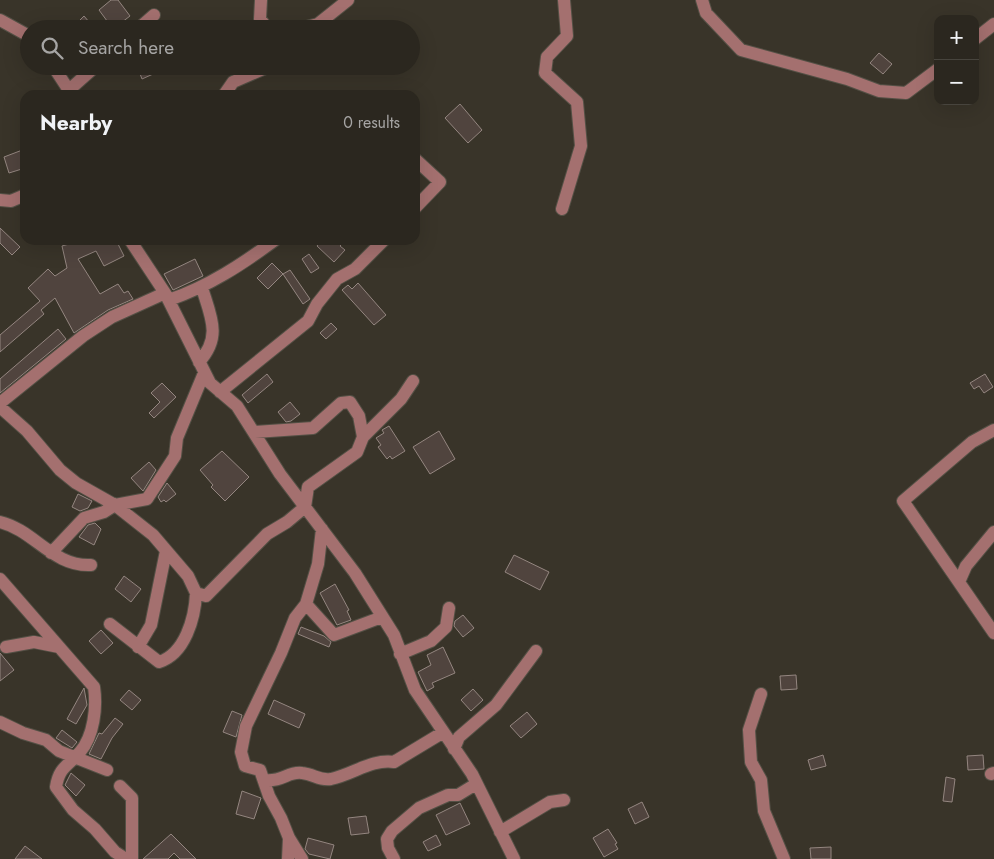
<!DOCTYPE html>
<html lang="en">
<head>
<meta charset="utf-8">
<style>
	:root { --surface:#2b271f; --page:#37332c; --text:#f1f3f6; --muted:#a6a5a4; --line:#47443d }
	body { margin:0; font-family:Jost,sans-serif; background:var(--page); color:var(--text) }
	.controls { position:absolute; right:15px; top:15px; display:grid; overflow:hidden; border-radius:10px; box-shadow:0 5px 20px #0002 }
	.controls button { width:45px; height:45px; display:grid; place-items:center; padding:0; border:0; border-bottom:1px solid var(--line); background:var(--surface); color:var(--text); font:25px sans-serif }
	.list { margin:0; padding:0; list-style:none }
	h2 { display:flex; justify-content:space-between; align-items:center; height:65px; margin:0; padding:0 20px; font-size:21px }
	h2 small { font-size:16px; font-weight:400; color:var(--muted) }
	.icon { flex:none; width:28px; height:28px; fill:none; stroke:currentColor; stroke-width:2; stroke-linecap:round; stroke-linejoin:round }
	.map { position:relative; flex:none; width:994px; height:859px; overflow:hidden }
	.search { position:absolute; background:var(--surface); box-shadow:0 5px 20px #0002; left:20px; top:20px; width:400px; height:55px; display:flex; align-items:center; gap:12px; box-sizing:border-box; padding:0 18px; border-radius:28px; color:var(--muted); font-size:19px }
	.panel { position:absolute; background:var(--surface); box-shadow:0 5px 20px #0002; left:20px; top:90px; width:400px; height:155px; border-radius:15px }
	.map>svg:first-child { display:block }
	.building { fill:#50443e; stroke:#948680 }
	.lines { fill:none; stroke-linecap:round; stroke-linejoin:round }
	.minor-casing { stroke:#545045; stroke-width:14 }
	.minor { stroke:#a4706f; stroke-width:12 }
</style>
</head>
<body>
<div class="map">
<svg width="994" height="859" viewBox="0 0 994 859">
	<rect width="100%" height="100%" fill="#393429"/>
	<path class="building" d="M111 0H118L130 16 113 29 99 10Z
		M84 16 95 29H71Z
		M879 53 892 64 883 74 870 63Z
		M137 66H171L142 79Z
		M460 104 482 130 468 143 445 118Z
		M25 149V168L9 173 4 157Z
		M0 228 20 247 12 255 0 243Z
		M83 240 117 242 124 256 104 266 96 251 78 259 100 294 118 284 124 293 128 291 133 299 108 310 74 333 55 298 41 310 44 314 0 352V335L40 301 28 288 48 269 55 276 67 268 62 246Z
		M322 240H338L342 244 340 246 345 250 334 262 317 246Z
		M309 254 319 268 311 273 302 259Z
		M195 259 203 276 173 290 164 274Z
		M272 263 283 274 268 289 257 278Z
		M290 270 310 299 303 304 283 274Z
		M358 283 386 315 374 325 342 290 348 285 352 289Z
		M331 323 337 329 326 339 320 333Z
		M58 329 66 339 0 393V379Z
		M267 374 273 382 248 403 242 395Z
		M985 374 993 387 984 393 979 386 974 389 970 383Z
		M162 383 176 397 154 418 149 413 160 402 151 393Z
		M290 402 300 414 291 421 286 422 278 412Z
		M389 426 405 451 392 459 390 456 387 459 378 447 381 445 376 438 384 433 382 430Z
		M439 431 455 459 430 474 413 447Z
		M222 451 249 477 225 501 211 487 213 485 200 470Z
		M149 462 156 470 143 491 131 478Z
		M167 483 176 494 166 502 164 500 161 502 158 497Z
		M78 494 92 501 88 508 80 511 72 507Z
		M95 523 101 529 94 545 79 537 88 525Z
		M514 555 549 572 540 590 505 572Z
		M124 576 141 589 131 602 115 589Z
		M335 584 349 610 347 611 351 620 337 625 320 593Z
		M463 615 474 628 463 637 454 626 455 621Z
		M301 627 324 636 331 642 329 647 298 634Z
		M101 630 113 643 101 654 89 641Z
		M443 647 455 673 432 683 434 687 427 691 418 672 431 665 427 655Z
		M0 653 14 670 0 681Z
		M796 675 797 689 781 690 780 676Z
		M84 688 87 705 76 724 67 719Z
		M473 689 483 700 471 711 461 700Z
		M129 690 141 700 132 710 120 700Z
		M274 700 305 714 299 728 268 714Z
		M232 711 242 715 236 737 223 732Z
		M527 712 537 724 521 738 510 726Z
		M115 718 123 724 112 738 101 759 89 754 99 733 102 734Z
		M62 730 77 742 72 748 56 738Z
		M823 755 826 766 811 770 808 760Z
		M983 755 984 769 968 770 967 756Z
		M71 773 85 785 76 796 65 785Z
		M946 777 955 779 952 802 943 801Z
		M242 791 261 798 254 819 236 814Z
		M642 802 649 817 635 824 628 809Z
		M460 803 470 824 446 835 436 815Z
		M366 816 369 833 351 835 348 818Z
		M608 829 617 843 615 844 618 849 604 857 593 838Z
		M171 834 196 859H180L174 853 168 859H143Z
		M436 835 441 845 428 851 423 842Z
		M308 838 334 845 330 859 309 854 305 849Z
		M25 846 42 859H15Z
		M831 847V859H811L810 848Z"/>
	<g class="lines">
		<g class="minor-casing">
			<path id="minor" d="M261 0 260 19 268 29
				M702 0 706 13 741 50 847 79 879 91 906 93 938 69
				M0 20 29 36
				M138 29 154 15
				M299 29 318 24 348 0
				M975 39 994 24
				M53 66 72 95
				M69 90 96 66
				M224 95 233 82 270 66
				M415 159 440 182 415 208
				M0 200 11 201 25 195
				M562 209 581 146 577 102 545 73 547 57 567 36 564 0
				M130 240 165 293 210 383 237 406 280 474 355 573 377 608 394 635 415 690 472 774 514 859
				M169 300C209 286 241 265 275 240
				M199 362C222 337 211 317 202 288
				M220 392 308 321 317 304 337 279 355 269 384 240
				M0 403 83 336 112 317 165 293
				M0 407 27 431 60 470 76 483 115 505 153 535 188 576 196 593 206 596 267 534 287 522 305 507 308 487 357 452 363 437 401 399 413 381
				M994 430 972 442 903 501 994 633
				M255 432 313 428 341 403 350 402 359 416 363 437
				M0 522C34 530 53 567 91 565
				M51 553 84 518 104 512 115 505 147 499 175 456 177 438 204 373
				M0 579 94 687C97 707 94 736 80 752 68 766 59 767 56 787L73 810 95 829 115 852 126 859
				M959 582 966 566 994 532
				M306 604 334 635 382 617
				M110 624 159 662C185 654 195 618 196 593
				M6 647 34 642 59 647
				M138 647 151 625 166 551
				M400 654 431 641 446 627 449 608
				M761 694 749 730 751 762 761 780 764 811 784 859
				M0 722 23 733 46 740 59 751 107 770
				M454 749 459 737 496 705 536 651
				M991 774 994 773
				M265 780C283 782 288 771 302 773 314 774 319 781 331 779 354 774 371 759 394 762L442 733
				M120 786 132 798V859
				M500 832 550 802 564 800
				M288 859 289 838
				M302 859 289 838 281 818 269 796 260 770 245 766 241 752 246 726 281 653 295 618 306 604 318 564 322 529
				M394 859 388 848 387 839 392 831 419 808 448 795H458L476 784"/>
		</g>
		<use href="#minor" class="minor"/>
	</g>
</svg>
<div class="controls">
<button>+</button>
<button>−</button>
</div>
<div class="search"><svg class="icon" aria-label="search" viewBox="0 0 24 24"><circle cx="10" cy="10" r="6"/><path d="M15 15l6 6"/></svg>Search here</div>
<section class="panel">
<h2>Nearby<small>0 results</small></h2>
<ul class="list">
</ul>
</section>
</div>
</body>
</html>
